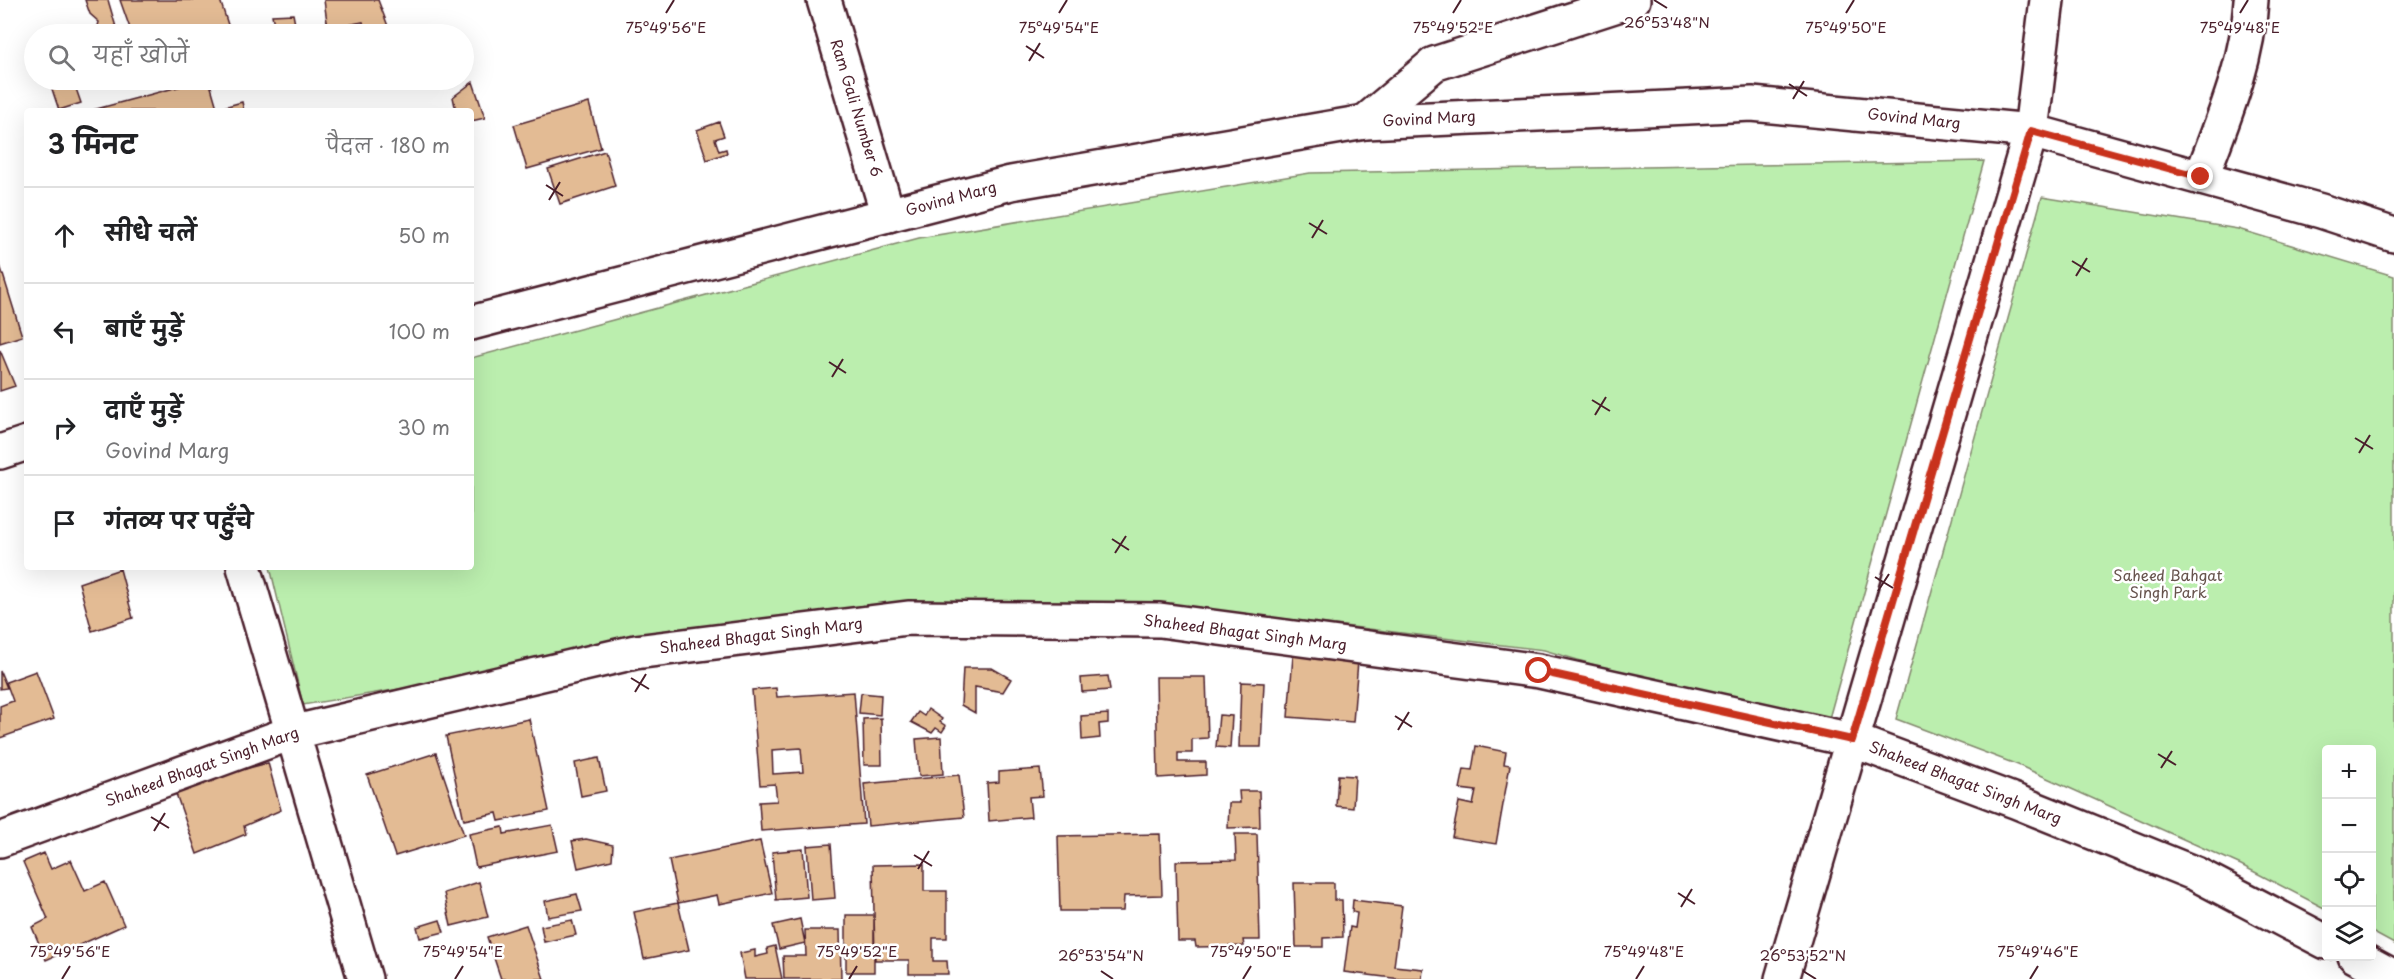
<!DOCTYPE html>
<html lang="hi">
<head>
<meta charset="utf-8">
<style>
	:root { --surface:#fff; --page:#f2f2f2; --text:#202124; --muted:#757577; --line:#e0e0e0 }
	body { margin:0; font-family:"Playpen Sans","Playpen Sans Deva",sans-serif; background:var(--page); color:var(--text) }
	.controls { position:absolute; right:18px; bottom:18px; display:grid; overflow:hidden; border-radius:6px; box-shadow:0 6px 24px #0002 }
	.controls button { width:54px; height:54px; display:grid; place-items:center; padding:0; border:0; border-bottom:2px solid var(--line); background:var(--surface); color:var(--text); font:30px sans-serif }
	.stop { position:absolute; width:18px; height:18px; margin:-14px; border:4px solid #c8321e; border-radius:50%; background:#fff }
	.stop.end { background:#c8321e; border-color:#fff; box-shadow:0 2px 6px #0008 }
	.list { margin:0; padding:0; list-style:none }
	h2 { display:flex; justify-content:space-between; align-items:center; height:78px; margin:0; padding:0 24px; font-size:26px }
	h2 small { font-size:20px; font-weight:400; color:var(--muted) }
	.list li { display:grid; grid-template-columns:39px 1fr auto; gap:18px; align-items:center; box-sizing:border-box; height:96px; padding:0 24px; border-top:2px solid var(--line) }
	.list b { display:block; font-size:22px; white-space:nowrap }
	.list p { margin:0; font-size:20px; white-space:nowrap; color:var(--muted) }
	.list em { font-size:20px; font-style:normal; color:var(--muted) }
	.icon { flex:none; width:33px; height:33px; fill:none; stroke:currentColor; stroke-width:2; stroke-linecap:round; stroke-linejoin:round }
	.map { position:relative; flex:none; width:2394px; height:979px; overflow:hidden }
	.search { position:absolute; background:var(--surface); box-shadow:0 6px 24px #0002; left:24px; top:24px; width:450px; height:66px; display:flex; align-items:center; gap:15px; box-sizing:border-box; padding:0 21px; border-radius:33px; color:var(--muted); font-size:22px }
	.panel { position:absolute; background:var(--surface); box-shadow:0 6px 24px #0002; left:24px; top:108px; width:450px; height:462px; border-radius:6px }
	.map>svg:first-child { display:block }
	.green { fill:#bbeeae; stroke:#82866c; stroke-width:1.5 }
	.building { fill:#e3bb94; stroke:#4a1f2b; stroke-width:1.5; fill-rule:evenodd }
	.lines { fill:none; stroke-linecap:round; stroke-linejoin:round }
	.street-casing { stroke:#4a1f2b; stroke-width:38 }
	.secondary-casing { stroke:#4a1f2b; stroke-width:38 }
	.street { stroke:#fff; stroke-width:33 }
	.secondary { stroke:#fff; stroke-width:33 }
	.route { stroke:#c8321e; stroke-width:8 }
	.ticks { fill:none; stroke:#4a1f2b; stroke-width:2 }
	.labels { text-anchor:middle; stroke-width:5; stroke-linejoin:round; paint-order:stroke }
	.street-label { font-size:15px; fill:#4a1f2b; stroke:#fff }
	.park-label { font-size:15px; fill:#66534c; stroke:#fff }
	.ticks-label { font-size:15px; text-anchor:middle; fill:#4a1f2b; stroke:#fff; stroke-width:5; stroke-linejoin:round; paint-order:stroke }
</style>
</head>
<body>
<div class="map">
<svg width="2394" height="979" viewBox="0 0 2394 979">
	<rect width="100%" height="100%" fill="#fff"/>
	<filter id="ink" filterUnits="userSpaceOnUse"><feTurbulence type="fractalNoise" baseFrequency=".0167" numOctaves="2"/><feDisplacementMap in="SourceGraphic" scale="12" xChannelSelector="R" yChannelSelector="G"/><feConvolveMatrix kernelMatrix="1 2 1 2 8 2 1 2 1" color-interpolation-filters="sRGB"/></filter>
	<g filter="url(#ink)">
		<path class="green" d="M1984 161 1825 733 1544 650 1145 602 982 607 557 663 303 705 270 567H471V358L919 238 1310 173Z
			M2042 197 2238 229 2394 276V944L2372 932V750H2326V909L2241 865 2018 765 1896 719Z"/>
		<path class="building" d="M85 0H108L118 34H96L99 22 90 14Z
			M120 0H220L231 34H132Z
			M324 0H378L391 34H366L363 22 328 29Z
			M293 14 297 34H276L272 15Z
			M49 80H73L81 103 59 110Z
			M204 80H209L218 111H89Z
			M473 82 485 118 471 121V111H456L453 97Z
			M242 102 244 111H221L220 108Z
			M589 103 601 148 527 169 514 125Z
			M719 122 724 136 715 139 719 151 726 149 727 153 707 160 697 130Z
			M605 151 615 186 560 204 548 169Z
			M0 265 22 336 0 343Z
			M0 350 15 386 0 391Z
			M120 569 133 618 92 631 79 583Z
			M1294 644 1359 649 1353 722 1288 717Z
			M963 668H992L1011 679 1003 692 975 687V713L961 705Z
			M0 671 7 688 0 689Z
			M36 671 54 719 0 738V706L13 701 6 682Z
			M1108 676 1110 690 1082 692 1081 678Z
			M1156 677H1206L1208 738 1192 739V753H1178V762H1206V775L1158 778Z
			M1241 682 1264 683 1261 747H1239Z
			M776 688 777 697 854 692 864 824 761 831 759 802 777 801 775 784 760 785 752 690ZM801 748 803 772 773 774 772 750Z
			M861 693 881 695 880 715 859 713Z
			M928 709 942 719 940 722 946 726 942 732 936 728 932 733 911 722 918 712 924 716Z
			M1108 714V723L1099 724 1100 738 1082 740 1081 716Z
			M1219 715 1232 716 1230 748 1216 747Z
			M881 718 882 765H864L863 719Z
			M529 719 549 811 499 821 497 813 464 820 446 736Z
			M941 737 943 774 919 776 916 739Z
			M1476 746 1506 752 1504 764 1510 765 1496 844 1452 837 1459 802 1473 805 1476 791 1460 789 1464 769 1472 770Z
			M436 753 464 835 395 856 367 775Z
			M599 758 606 791 581 796 575 763Z
			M268 763 281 810 244 826 246 834 197 854 174 788Z
			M1040 769 1043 796 1029 797 1031 817 989 821 987 783 999 782V772Z
			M959 775 964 817 868 826 864 784Z
			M1338 775 1355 776 1353 808 1336 806Z
			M1239 791H1259L1260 827 1228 828 1229 803H1240Z
			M552 825 558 851 476 867 469 834 503 827 504 834Z
			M1160 834 1162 895 1124 896 1123 911H1060L1058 836Z
			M1235 834H1257L1260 940H1243L1244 946 1196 947 1195 941H1178L1176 861 1236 860Z
			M586 839 613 845 612 860 578 868 572 841Z
			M760 841 772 893 719 904 717 895 678 903 669 860Z
			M831 844 835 898 811 900 807 846Z
			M803 849 807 897 776 900 772 852Z
			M44 853 51 869 71 860 85 891 105 882 124 925 46 960 32 927 48 919 23 862Z
			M924 864V891H947V938H933V961H947L948 974H909V960H875L873 865Z
			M479 882 488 917 451 926 444 893Z
			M1294 883H1334V900H1342L1343 937 1323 938V947H1296Z
			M577 894 582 911 548 917 545 901Z
			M1353 900 1402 906 1394 966 1423 969 1422 979H1401L1344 972 1350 927 1355 928 1357 913 1352 912Z
			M678 903 689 950 644 959 634 912Z
			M846 915H874V972H846Z
			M800 919 805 943 779 949 773 925Z
			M440 920 444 932 420 938 417 927Z
			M572 920 576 935 544 942 541 926Z
			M526 925 544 979H501L487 937Z
			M805 930H840L841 979H784L783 956H806Z
			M775 946 782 979H745L740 953 755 950V957L768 954 767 948Z"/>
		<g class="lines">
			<g class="street-casing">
				<path id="street" d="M824 0 888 215
					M1365 122 1434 64 1633 0
					M2201 178C2223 120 2248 62 2251 0
					M244 567 365 979
					M0 840 291 733 635 652 908 618 1160 620 1539 671 1852 740 2015 801 2196 874 2326 942
					M2355 956 2394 977
					M1782 979 2031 131 2047 0"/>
			</g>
			<g class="secondary-casing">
				<path id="secondary" d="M471 323 1011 183 1365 122 1752 104 2031 131 2321 211 2394 235
					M0 452 27 443"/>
			</g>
			<use href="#street" class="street"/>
			<use href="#secondary" class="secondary"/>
		</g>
	</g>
	<g class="lines" filter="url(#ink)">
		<path class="route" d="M1539 671 1852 740 2031 131 2201 177"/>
	</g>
	<path class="ticks" d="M1654 0 1667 8M666 13 674 0M1059 13 1067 0M1453 13 1461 0M1846 13 1854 0M2240 13 2248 0M1026 46 1044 58M1029 61 1040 43M1789 84 1807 96M1793 99 1804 81M546 185 563 196M549 200 560 182M1309 223 1327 234M1312 238 1323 220M2072 261 2090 272M2076 276 2087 258M829 362 846 373M832 377 843 359M1592 400 1610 411M1595 415 1606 397M2355 438 2373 449M2359 453 2370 435M1112 539 1129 550M1115 553 1126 536M1875 577 1893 588M1878 591 1889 574M631 678 649 689M635 692 646 674M1395 716 1412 727M1398 730 1409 712M2158 754 2176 765M2161 768 2172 751M151 817 169 828M154 831 165 813M914 855 932 866M918 869 929 851M1678 893 1695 904M1681 907 1692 889M1101 971 1113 979M1803 971 1816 979M62 979 70 966M455 979 463 966M849 979 857 966M1243 979 1251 966M1636 979 1644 966M2030 979 2038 966"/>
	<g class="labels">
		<g class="street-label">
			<text transform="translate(856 108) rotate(73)" y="5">Ram Gali Number 6</text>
			<text transform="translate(1429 119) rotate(-3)" y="5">Govind Marg</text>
			<text transform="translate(1914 119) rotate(6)" y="5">Govind Marg</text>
			<text transform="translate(951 199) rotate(-15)" y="5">Govind Marg</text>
			<text transform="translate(1245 633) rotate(7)" y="5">Shaheed Bhagat Singh Marg</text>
			<text transform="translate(761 636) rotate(-7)" y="5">Shaheed Bhagat Singh Marg</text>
			<text transform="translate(202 767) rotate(-20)" y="5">Shaheed Bhagat Singh Marg</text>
			<text transform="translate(1965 783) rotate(21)" y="5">Shaheed Bhagat Singh Marg</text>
		</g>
		<g class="park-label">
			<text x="2168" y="581">Saheed Bahgat<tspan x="2168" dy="17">Singh Park</tspan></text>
		</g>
	</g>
	<g class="ticks-label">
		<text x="1667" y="28">26°53'48"N</text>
		<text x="666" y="33">75°49'56"E</text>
		<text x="1059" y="33">75°49'54"E</text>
		<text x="1453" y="33">75°49'52"E</text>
		<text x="1846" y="33">75°49'50"E</text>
		<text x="2240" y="33">75°49'48"E</text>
		<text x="70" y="957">75°49'56"E</text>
		<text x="463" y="957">75°49'54"E</text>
		<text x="857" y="957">75°49'52"E</text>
		<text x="1251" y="957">75°49'50"E</text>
		<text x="1644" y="957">75°49'48"E</text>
		<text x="2038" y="957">75°49'46"E</text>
		<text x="1101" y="961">26°53'54"N</text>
		<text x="1803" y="961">26°53'52"N</text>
	</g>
</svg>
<div class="controls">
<button>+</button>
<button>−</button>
<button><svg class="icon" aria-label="locate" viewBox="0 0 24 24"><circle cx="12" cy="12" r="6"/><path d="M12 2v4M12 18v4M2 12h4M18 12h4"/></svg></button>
<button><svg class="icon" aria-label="layers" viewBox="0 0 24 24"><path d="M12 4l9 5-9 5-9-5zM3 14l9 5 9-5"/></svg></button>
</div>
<div class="stop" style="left:1539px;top:671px"></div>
<div class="stop end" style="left:2201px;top:177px"></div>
<div class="search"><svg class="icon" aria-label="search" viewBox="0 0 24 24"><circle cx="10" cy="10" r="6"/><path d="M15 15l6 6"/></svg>यहाँ खोजें</div>
<section class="panel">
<h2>3 मिनट<small>पैदल · 180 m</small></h2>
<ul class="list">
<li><svg class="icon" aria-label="ahead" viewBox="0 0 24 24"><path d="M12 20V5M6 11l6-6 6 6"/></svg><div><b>सीधे चलें</b></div><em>50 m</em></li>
<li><svg class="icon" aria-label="left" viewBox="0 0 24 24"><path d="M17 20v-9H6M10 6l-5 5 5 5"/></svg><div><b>बाएँ मुड़ें</b></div><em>100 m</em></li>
<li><svg class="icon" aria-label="right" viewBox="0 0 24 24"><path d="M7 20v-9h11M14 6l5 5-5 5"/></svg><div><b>दाएँ मुड़ें</b><p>Govind Marg</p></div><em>30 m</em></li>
<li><svg class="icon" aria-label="arrive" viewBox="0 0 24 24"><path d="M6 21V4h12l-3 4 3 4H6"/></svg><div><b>गंतव्य पर पहुँचे</b></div></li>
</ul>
</section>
</div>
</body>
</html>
